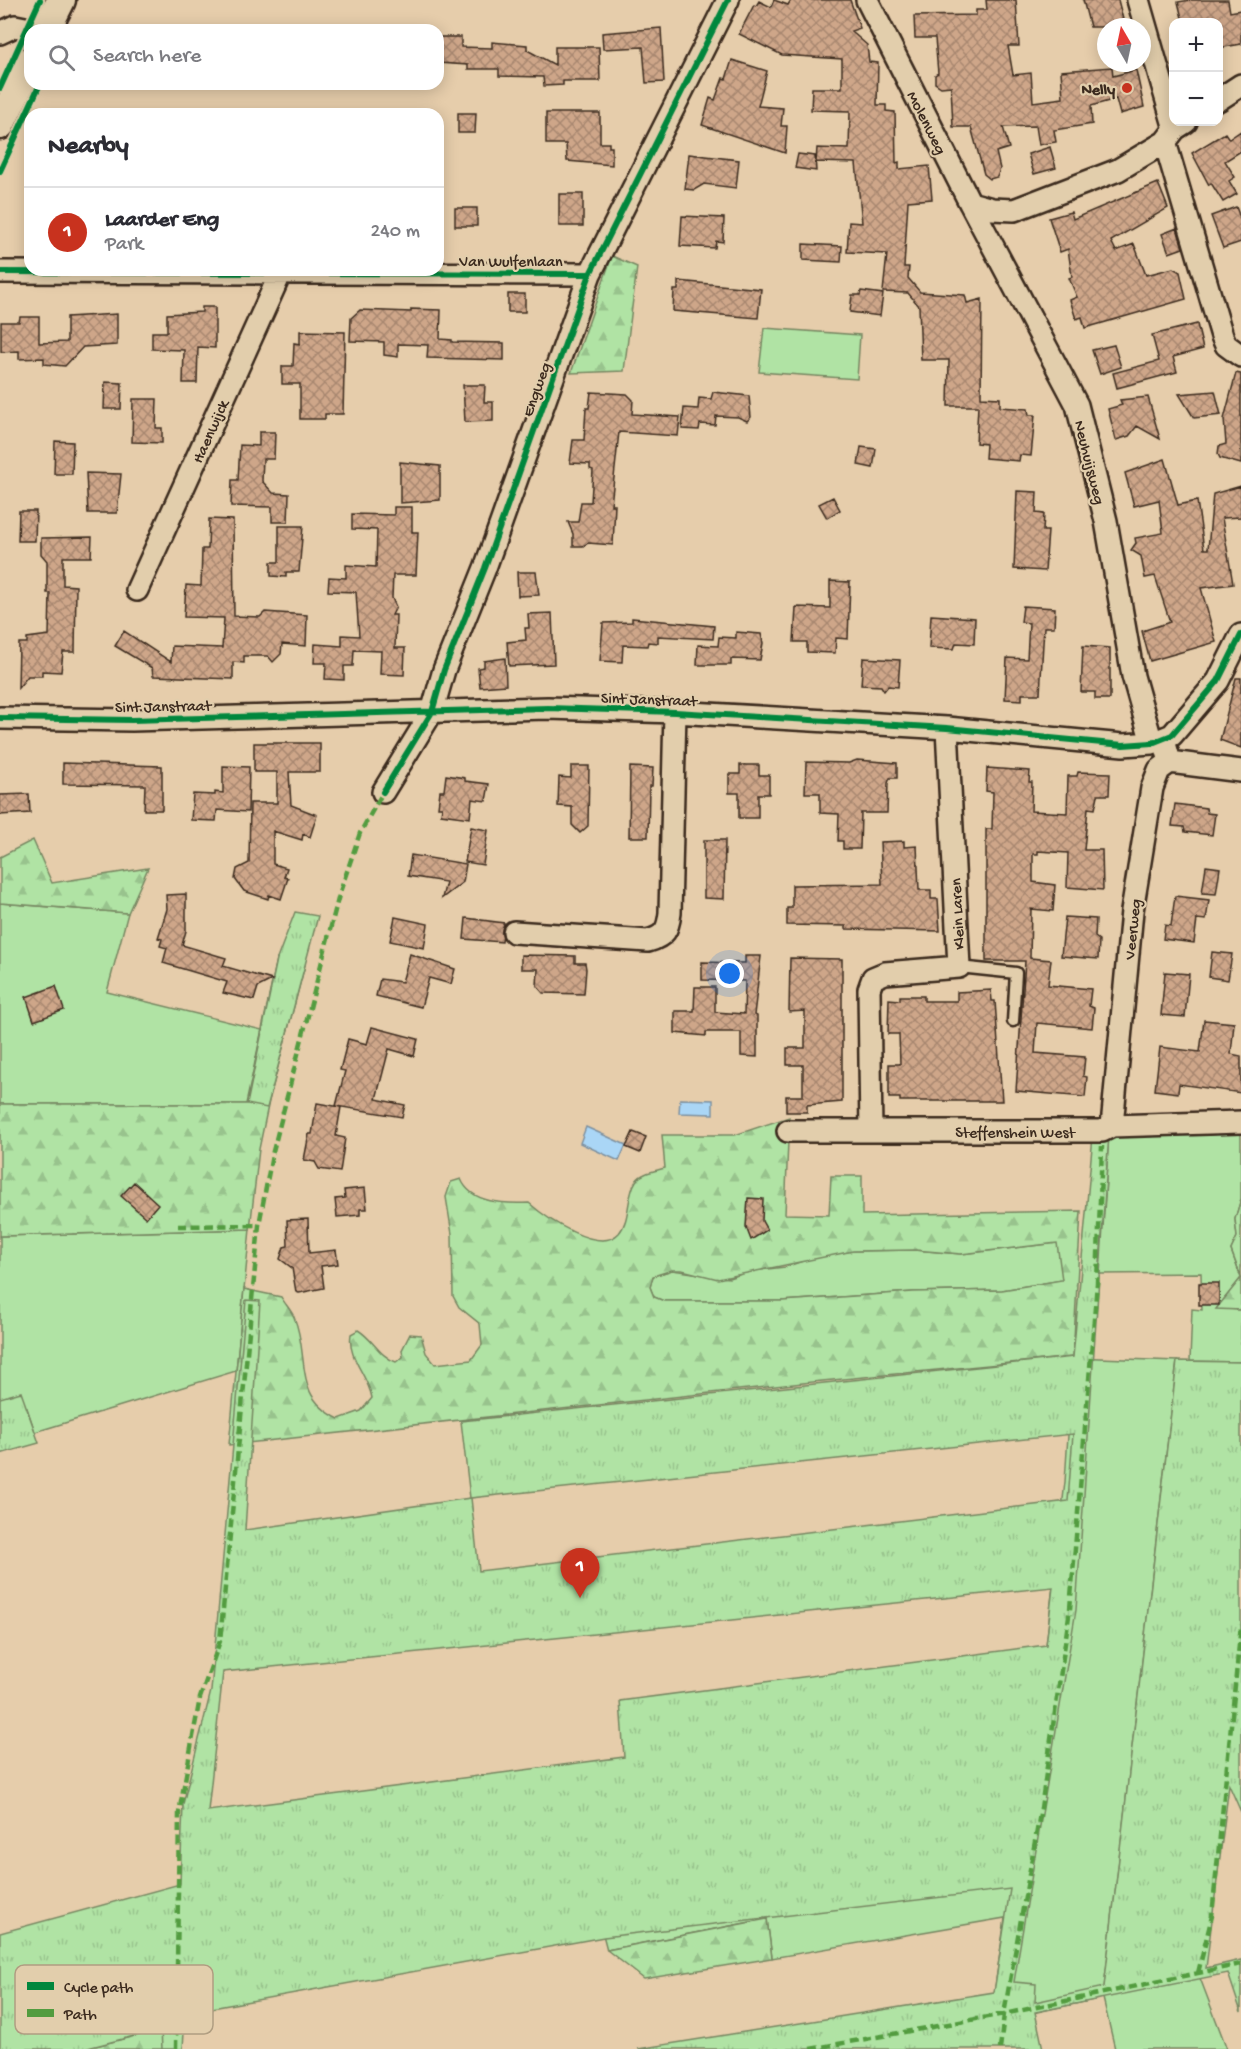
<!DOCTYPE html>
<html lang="en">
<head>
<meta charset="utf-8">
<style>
	:root { --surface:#fff; --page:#f2f2f3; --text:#2b2b33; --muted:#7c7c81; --line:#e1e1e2; --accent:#c8321e }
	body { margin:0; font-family:"Gochi Hand",sans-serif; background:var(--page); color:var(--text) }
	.controls { position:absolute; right:18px; top:18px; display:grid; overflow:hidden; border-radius:12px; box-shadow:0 3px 15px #0003 }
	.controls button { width:54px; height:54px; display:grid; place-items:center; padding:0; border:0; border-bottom:2px solid var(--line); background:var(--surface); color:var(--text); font:30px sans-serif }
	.compass { position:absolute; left:1097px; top:18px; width:54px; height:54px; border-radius:50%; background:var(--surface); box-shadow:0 3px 15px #0003; rotate:351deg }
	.you { position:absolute; left:730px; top:974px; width:21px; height:21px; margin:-15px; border:4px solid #fff; border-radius:50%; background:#1a73e8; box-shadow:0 0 0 9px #1a73e833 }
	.badge { display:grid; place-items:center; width:39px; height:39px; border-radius:50%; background:var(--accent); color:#fff; font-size:20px; font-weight:700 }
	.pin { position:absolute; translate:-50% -50px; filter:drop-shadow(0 2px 3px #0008) }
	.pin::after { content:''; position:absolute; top:32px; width:21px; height:18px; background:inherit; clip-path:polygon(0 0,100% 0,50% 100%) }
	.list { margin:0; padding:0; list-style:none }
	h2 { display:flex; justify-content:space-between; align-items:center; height:78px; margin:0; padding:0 24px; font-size:26px }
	h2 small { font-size:20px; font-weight:400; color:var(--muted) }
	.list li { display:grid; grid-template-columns:39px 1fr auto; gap:18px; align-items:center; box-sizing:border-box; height:90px; padding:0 24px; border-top:2px solid var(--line) }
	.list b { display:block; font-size:22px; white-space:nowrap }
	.list p { margin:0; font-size:20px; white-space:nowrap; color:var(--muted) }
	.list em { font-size:20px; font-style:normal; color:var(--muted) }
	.icon { flex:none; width:33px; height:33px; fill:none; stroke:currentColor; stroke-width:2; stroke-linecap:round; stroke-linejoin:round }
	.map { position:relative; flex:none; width:1241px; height:2049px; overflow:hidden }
	.search { position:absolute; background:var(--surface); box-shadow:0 3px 15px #0003; left:24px; top:24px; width:420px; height:66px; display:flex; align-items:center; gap:15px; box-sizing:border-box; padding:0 21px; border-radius:18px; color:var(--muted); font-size:22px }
	.panel { position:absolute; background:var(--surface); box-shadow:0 3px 15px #0003; left:24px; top:108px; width:420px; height:168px; border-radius:18px }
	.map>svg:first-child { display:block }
	.green { fill:#b0e3a4; stroke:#768661; stroke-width:1.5 }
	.forest { fill:url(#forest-firs); stroke:#768661; stroke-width:1.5; fill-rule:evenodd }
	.park { fill:url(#park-tufts); stroke:#768661; stroke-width:1.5; fill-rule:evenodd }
	.water { fill:#aad6f6; stroke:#7e91a0; stroke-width:1.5 }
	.building { fill:url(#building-cross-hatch); stroke:#3b2a1e; stroke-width:1.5 }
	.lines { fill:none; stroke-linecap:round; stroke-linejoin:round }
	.lane-casing { stroke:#3b2a1e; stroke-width:15 }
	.street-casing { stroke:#3b2a1e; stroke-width:26 }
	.secondary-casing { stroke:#3b2a1e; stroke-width:33 }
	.lane { stroke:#e2ceac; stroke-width:10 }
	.street { stroke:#e2ceac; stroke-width:21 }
	.secondary { stroke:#e2ceac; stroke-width:28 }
	.quiet { stroke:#529c3f; stroke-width:4.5; stroke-dasharray:9 4.5; stroke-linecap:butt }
	.cycleway-casing { stroke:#e2ceac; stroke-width:10 }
	.cycleway { stroke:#00873e; stroke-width:6 }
	.poi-dot { fill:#c8321e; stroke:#e2ceac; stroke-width:2 }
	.labels { text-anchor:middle; stroke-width:4.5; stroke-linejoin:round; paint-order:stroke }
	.poi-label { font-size:16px; font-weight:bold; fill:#3b2a1e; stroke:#e2ceac; text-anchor:end }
	.street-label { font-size:16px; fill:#3b2a1e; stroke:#e2ceac }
	.key { fill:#e2ceac; stroke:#b09d81; stroke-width:1.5 }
	.key-label { font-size:16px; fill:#3b2a1e }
</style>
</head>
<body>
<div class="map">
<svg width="1241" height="2049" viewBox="0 0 1241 2049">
	<defs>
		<pattern id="forest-firs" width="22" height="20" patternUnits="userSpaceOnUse" patternTransform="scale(1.5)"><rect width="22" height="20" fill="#b0e3a4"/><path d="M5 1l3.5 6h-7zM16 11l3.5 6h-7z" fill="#98c38d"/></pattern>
		<pattern id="park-tufts" width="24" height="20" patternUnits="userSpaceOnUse" patternTransform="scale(1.5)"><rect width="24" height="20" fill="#b0e3a4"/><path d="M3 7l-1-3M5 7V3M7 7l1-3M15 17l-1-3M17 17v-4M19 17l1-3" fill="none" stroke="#98c38d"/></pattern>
		<pattern id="building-cross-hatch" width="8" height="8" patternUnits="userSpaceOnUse" patternTransform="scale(1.5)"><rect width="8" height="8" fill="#cea689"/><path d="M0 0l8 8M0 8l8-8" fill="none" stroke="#a8876f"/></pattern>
	</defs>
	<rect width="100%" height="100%" fill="#e6cdab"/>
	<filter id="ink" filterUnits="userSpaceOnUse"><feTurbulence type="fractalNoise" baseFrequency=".0167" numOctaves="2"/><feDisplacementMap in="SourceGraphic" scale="12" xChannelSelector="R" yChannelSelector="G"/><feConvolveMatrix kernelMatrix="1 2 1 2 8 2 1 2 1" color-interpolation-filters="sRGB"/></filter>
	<g filter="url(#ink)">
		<path class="green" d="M764 328 860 335 857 379 759 372Z
			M0 903 128 913 107 992 262 1030 247 1104H0Z
			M1241 1127V1199L1235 1219 1237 1237 1231 1250 1241 1278 1217 1308 1241 1310V1362L1190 1361 1192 1309 1202 1310 1201 1273 1100 1274 1109 1134Z
			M250 1229 236 1371 35 1432 27 1408 0 1416V1236Z
			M1058 1243 1063 1280 1002 1290 913 1292 782 1301H664L654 1297 650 1287 653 1276 672 1270 729 1278 751 1271 785 1267 815 1257 853 1251 915 1250 961 1254Z
			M1073 1357 1177 1361 1103 1997 1200 1978 1227 2049H1115L1103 1998 990 2022 1005 1918 772 1958 767 1919 607 1950 588 1877 1041 1689 1065 1482Z"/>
		<path class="forest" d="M612 256 637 267 624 371 571 373Z
			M33 840 52 883 148 868 128 913 0 903V857Z
			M277 959 305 965 269 1101 259 1149 250 1229 0 1236V1104H246Z
			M789 1117 785 1214 829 1215 831 1176H862V1215L1081 1211 1073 1357 812 1382 229 1445 244 1289 281 1297C285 1304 291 1310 294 1317 311 1358 291 1395 339 1419L361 1411 372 1398C368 1375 347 1358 351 1334L358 1330C373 1339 380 1357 396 1362L403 1357 402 1350 410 1334 421 1335 426 1353 435 1364 471 1360 482 1345 480 1324 459 1307 453 1296 452 1234 446 1197 451 1182 461 1179C471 1204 506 1204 529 1203 546 1218 599 1255 619 1233 631 1219 626 1196 636 1181 642 1172 656 1171 665 1168L662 1135H735ZM1057 1243 1062 1280 1002 1290 913 1292 782 1301H664L654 1297 650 1287 653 1276 672 1270H682L718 1279 853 1251 915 1250 961 1254Z
			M1241 1199V1277L1231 1250 1237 1237 1235 1219Z
			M1241 1278V1310L1216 1309Z
			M767 1919 772 1958 644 1979 607 1950Z
			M162 2029 173 2049H84Z"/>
		<path class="park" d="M295 912 318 916 267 1108 247 1104 277 959Z
			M1109 1134 1076 1610 1014 1982 1036 1984 1035 2002 1104 1987 1177 1361 1241 1362V1812L1229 1785 1206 1968 1241 1960V2012L1228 1973 1035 2012 1043 2049H638L994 1992 1010 1889 604 1937 185 2013 183 2049H162L161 2029 84 2049H0V1933L180 1884 183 1804 211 1691 246 1300 260 1301 245 1530 470 1498 461 1421 1073 1357 1093 1136ZM1073 1434 1068 1501 479 1571 471 1498ZM1053 1587 1046 1645 620 1701 624 1757 208 1811 223 1672Z
			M21 1392 39 1443 0 1454V1398Z"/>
		<path class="water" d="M680 1099 713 1100V1114L679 1113Z
			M586 1127 626 1145 619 1161 580 1143Z"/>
		<path class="building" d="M774 0 788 5 791 0H850L860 28 851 31 867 45 869 62 878 63 877 105H886V111L895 112 896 163 899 162V169L929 166 932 199 908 201 904 267H909L908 278 920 292 965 295 967 303 982 299 981 397 1000 398V407L1028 409 1029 415H1035L1031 456 1020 455 1019 461 985 458 986 444 976 443 978 406H948L949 360H921L919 306 908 293 883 292 887 254 847 252 849 222 862 223 856 163 816 162 817 148 849 149 850 111 811 110 812 88H842V59L782 55 739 34 754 5 756 6 759 1 771 7Z
			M986 0H1016L1019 46H1008L1013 75 1031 73 1033 102 1063 98 1061 71 1112 67 1113 76 1136 70 1144 107 1120 114 1116 99 1091 106 1092 124 1054 130 1056 142 1039 145 1036 126 1003 127 1009 148 996 152 1000 169 997 177 990 179 984 174 971 127H953L951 86 941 87 935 83V75L938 73 935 38H915L914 16 976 15V10H987Z
			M1083 0H1118L1125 27H1090Z
			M1190 0H1228L1230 12 1241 10V44L1218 48V22H1183L1178 2Z
			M661 28 664 82 646 83 643 47 603 49 602 33Z
			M438 37H461V47L492 48V42L527 45V50L555 65V47H599L600 81H563V85L544 86 543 77 499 76V69H468V65L438 63Z
			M732 60 767 71 758 106 783 108 781 126H787L785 153 702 125 710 98 715 100 723 78 726 79Z
			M458 113H476L475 133H458Z
			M546 113H600V143H609V147H612V165L567 161 566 144H546Z
			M1241 131V151L1225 161 1235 177 1229 181 1237 194 1223 202 1211 183 1209 185 1192 153 1225 133 1229 139Z
			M1050 147 1056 168 1034 174 1028 154Z
			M689 154 739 160 736 188 704 184 694 190 685 189Z
			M798 154 815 156 816 171 795 168Z
			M1158 183 1168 208 1111 241 1116 251 1134 244 1146 275 1173 268 1180 272 1186 299 1085 328 1082 317 1076 319 1070 300 1077 297 1069 278 1072 277 1068 249 1060 252 1049 218 1071 212 1073 219Z
			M559 194H583V226H559Z
			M1236 207 1241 220V242L1223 248 1211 216Z
			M455 208H477V226H455Z
			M682 216 724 218 723 242 716 241 715 248 680 246Z
			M1177 228 1183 248 1169 253 1162 234Z
			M803 244 842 246 841 262 803 260Z
			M678 281 761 289 758 318 673 311 674 290H678Z
			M861 291 883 294 880 316 850 312 852 295H860Z
			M508 294H525V312H508Z
			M202 307H215V348L198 347 197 383H183L184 350 152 349V332H167V314L202 312Z
			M411 309 441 310 440 339 452 340V342L504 343V360L427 358 428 345 398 344V357L384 355V342L350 341 351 318 360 310 411 312Z
			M117 314V345L83 347 65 366 44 364V358L19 359V351L1 352V322H19L20 317H39V343L67 342V317Z
			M1197 324 1203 349 1173 357 1177 372 1117 388 1113 373 1159 361 1152 335Z
			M300 331 345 332 343 414H325V419H300V384H282V366H293L294 343 300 344Z
			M1114 345 1121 367 1100 374 1092 350Z
			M1236 373 1241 374V464L1220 458 1218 454 1219 446 1226 444 1224 419Z
			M105 382 122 383 121 409H104Z
			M463 385H485L484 402H493V421L465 422Z
			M1215 391 1221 415 1194 418 1179 394Z
			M591 392 627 394 633 400 632 414 680 417 678 436 619 432 611 505H615L613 545 588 543 583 546H573V534L568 522H578L581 502H591L593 470 590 469V464L570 463 573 440H584L586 408H589Z
			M713 392 749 396 751 417 747 421 738 417 716 416 715 425 700 424 699 430 682 429 684 408 698 409 699 398 711 399Z
			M1148 397 1160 439 1137 426 1129 436 1116 440 1108 409 1122 405 1120 400Z
			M133 399H157L156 428H162V443L132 442Z
			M259 432H275L274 459H263L262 481 273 493 289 494 288 522H272V507L231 506 232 480H238L240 445 259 446Z
			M55 441 73 442 72 474H54Z
			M861 447 876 449 873 468 858 465Z
			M1165 459 1178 505 1197 501 1204 549H1208L1213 494 1241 486V517L1222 518 1233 584 1201 588 1216 642 1150 661 1142 631 1170 622 1155 576 1145 578 1141 556 1131 550 1136 543 1135 538 1163 533 1159 500 1134 506 1125 473Z
			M400 462 440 466V500L400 503Z
			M86 473 121 474 117 513H88Z
			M1017 491 1037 492 1036 513 1044 514 1043 531H1048L1045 571 1014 569Z
			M833 497 840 510 827 518 819 504Z
			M394 507H412V532H418L416 575H393L392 598 396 607 392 615H396L395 648H405L404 675 380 674 381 651 354 650 353 666H344V680L325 679 326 663H314L315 644 342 646V635L359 636 356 592 328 591 329 577 346 578V565L376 567 377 530 352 529V514L394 515Z
			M19 511H36L35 541H18Z
			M209 519 233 520 234 616 260 617 265 612 307 615 306 646 282 644 281 654 273 662 268 656H244V663L233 662V679L153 676 152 668 115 646 124 631 171 662 172 646 222 648 224 618 184 617 186 585 201 586 202 549H208Z
			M279 526H303L299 572H286V577L271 576V562H279Z
			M92 537 91 557H63V585L76 586 75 652H63L61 672 42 671V676H28L18 688 19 643H27V638L49 635 50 593H47V561L41 554V538Z
			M517 572H536L539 595 518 596Z
			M830 581 850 582 848 639 836 638 835 653 807 652V642H794L796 607 830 608Z
			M1023 606 1055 608 1054 627H1044L1040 694H1022V700L1005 699 1007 658 1027 659 1029 623 1021 622Z
			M552 613 554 664 509 666 507 642 526 640 525 628H529L528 614Z
			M931 615 975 618 974 644 956 643 954 649 929 648Z
			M632 618 714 626 713 639 658 636V643L648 642 647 646 623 645 622 662 600 661 603 623 632 622Z
			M736 632 761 634 763 643 760 660 731 659V665H697L698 645 718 646 719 637 736 638Z
			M1083 646 1110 648V699H1095V692H1081Z
			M505 658 506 685 480 687 478 668 484 667V661Z
			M863 658 900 660 898 687 888 686 884 691 881 686 861 685Z
			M1236 678H1241V748L1220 740Z
			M254 743H320V772H289L291 805 317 815 310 837 303 834 302 840 273 831V864L287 868 284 877 288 878 281 899 269 895 268 899 244 891 235 879 237 869 249 863 250 803H277V772H254Z
			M857 760 897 763V778H890L888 783 887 813H861L860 849H843V841H838L839 814 820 813V793H805L806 762 849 763Z
			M63 763 162 766V810H144L145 785 63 784Z
			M740 765H759V775H769V794H758V818H739V793H729V774H740Z
			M223 766 249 767 248 812 217 810 216 821 191 820 193 794 215 795V792L223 793Z
			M571 766H589L588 826 580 833 572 825V807L558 806 559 777 571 778Z
			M630 767 653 768 652 786H649L648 837H629Z
			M987 768 1030 771 1029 782H1032L1031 811 1067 813 1068 776H1077L1078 772 1110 773 1109 795H1098L1095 809 1088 808 1084 850H1102L1103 890 1067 887 1068 853 1038 851V854H1033V882L1055 885 1053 911 1031 909 1030 958 1051 960 1048 985 1091 989 1089 1006 1094 1008 1092 1028 1037 1023 1035 1053 1085 1057 1083 1076 1087 1077 1085 1097 1016 1091 1025 961H986V829H992L993 792 986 791Z
			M446 775 465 778V781L489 784 486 801 472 799 470 818 441 814 442 807H438L440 791H444Z
			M29 794 30 813 0 815V795Z
			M1175 804 1206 808 1207 813 1215 814 1212 835 1185 832 1184 827 1172 826Z
			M471 827 488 830 483 865 465 862Z
			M704 840H725L724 899 704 898Z
			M904 841V847L917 846 919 890H931V899H938L940 931 846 929V926L787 925V908H792V885L882 884 880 842Z
			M411 855 466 864 463 882 442 898 446 882 408 876Z
			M1206 866 1220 868 1216 894 1202 893Z
			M186 894V931L182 945 226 958 223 966 272 980 258 987 254 1000 223 993 227 982 163 963 167 948 160 946 162 939 158 938 167 909 166 895Z
			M1175 896 1209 900 1206 920 1197 919 1194 943 1163 939 1165 925 1171 926Z
			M395 917 428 924 424 948 390 941Z
			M1065 917 1096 919 1095 937 1099 940 1098 959 1061 956Z
			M466 918 504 923 502 942 464 939Z
			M1212 952 1232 954 1228 980 1209 977Z
			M410 954 455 969 451 984 429 978 421 1007 376 996 380 979 402 982Z
			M521 955 575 956V963H585L586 969 584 994 543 993 537 986 538 969H521Z
			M745 956H761L754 1015 757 1016V1057L741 1056V1032H706V1036L675 1033V1011H694L695 987H715V1012L744 1014 745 981 702 980V962L745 963Z
			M790 958 842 959V1102L807 1105V1112H786V1096H803V1065H787V1048H805V1011L789 1012Z
			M1165 972 1189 974 1185 1017 1161 1015Z
			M56 986 64 1010 34 1021 26 997Z
			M991 990 992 1001H995L1002 1101H900V1098H889V1064H900L899 1034H888L889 999 900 1000V996H924V1001H957V992Z
			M1204 1020 1234 1023 1231 1054 1241 1056V1093L1179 1084 1178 1093 1155 1090 1160 1047 1200 1052Z
			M372 1027 418 1039 414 1056 389 1049 376 1099 405 1105 402 1117 336 1106 345 1071 340 1070 348 1039 367 1044Z
			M317 1103 341 1107 336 1136 345 1138 340 1172 319 1169 315 1162 304 1160 309 1134H312Z
			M633 1132 646 1137 640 1153 626 1147Z
			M134 1182 158 1204 146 1218 121 1196Z
			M365 1188 367 1209H360V1215L337 1217 335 1199 345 1198 344 1190Z
			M748 1198 763 1199 762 1221 767 1230 751 1240 746 1227Z
			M308 1219 309 1253 336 1250 338 1264 321 1266 324 1288 299 1293 296 1292 292 1268 280 1259 284 1247 288 1246 287 1220Z
			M1199 1283H1219V1305H1199Z"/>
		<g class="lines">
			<g class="lane-casing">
				<path id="lane" d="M959 967 1016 973 1013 1021"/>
			</g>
			<g class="street-casing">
				<path id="street" d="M867 0 970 203 992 209 1014 210 1118 170 1165 142 1175 129 1186 122
					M1138 0 1175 129
					M0 33 15 26 35 30
					M1218 100 1241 85
					M1165 142 1222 336 1226 345 1241 356
					M970 203 1077 405 1106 521 1133 676 1152 743
					M0 272 590 274
					M137 590 281 272
					M0 718 132 720 548 708 675 712 947 728 1123 745 1152 743 1172 735 1218 681 1241 635
					M1170 762 1241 771
					M383 792 432 712 444 670 485 568 590 274 728 0
					M514 932 648 941C665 936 668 930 670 913L675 712
					M1112 1126 1132 911 1152 788 1159 770 1170 762 1164 740
					M788 1131H1102L1112 1126 1241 1122
					M871 1131 869 989 873 978 885 973 959 967 947 728"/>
			</g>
			<g class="secondary-casing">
				<path id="secondary" d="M46 30 61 0
					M0 125 30 62"/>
			</g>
			<use href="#lane" class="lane"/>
			<use href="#street" class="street"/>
			<use href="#secondary" class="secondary"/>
			<path class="quiet" d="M178 1226 259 1225
				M1198 1973 1212 1916 1241 1625
				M176 2049 179 1813 200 1698 220 1641 259 1225 272 1155 339 895 360 833 383 792
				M810 2049 1004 2014 1241 1964
				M1000 2049 1004 2014 1041 1808 1070 1609 1097 1283 1102 1146"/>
			<g class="cycleway-casing">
				<path id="cycleway" d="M0 88 40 0
					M0 171 40 84
					M0 272 590 274
					M0 718 132 720 548 708 675 712 947 728 1123 745 1152 743 1172 735 1218 681 1241 635
					M383 792 432 712 444 670 485 568 590 274 728 0"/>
			</g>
			<use href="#cycleway" class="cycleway"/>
		</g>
	</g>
	<circle class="poi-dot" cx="1127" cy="88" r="6"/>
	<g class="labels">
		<g class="poi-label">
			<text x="1115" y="94">Nelly</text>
		</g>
		<g class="street-label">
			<text transform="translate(928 122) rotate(63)" y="6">Molenweg</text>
			<text x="511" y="266">Van Wulfenlaan</text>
			<text transform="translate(535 389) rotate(-70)" y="6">Engweg</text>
			<text transform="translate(209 431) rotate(-66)" y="6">Haenwijck</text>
			<text transform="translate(1091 462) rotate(76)" y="6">Neuhuijsweg</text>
			<text transform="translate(649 698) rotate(2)" y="6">Sint Janstraat</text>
			<text transform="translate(163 705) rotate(-1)" y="6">Sint Janstraat</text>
			<text transform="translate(956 914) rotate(-93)" y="6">Klein Laren</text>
			<text transform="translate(1131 929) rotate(-84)" y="6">Veerweg</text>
			<text x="1015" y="1137">Steffenshein West</text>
		</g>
	</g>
	<rect x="15" y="1965" width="198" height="69" rx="9" class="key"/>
	<rect x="27" y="1982" width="27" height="8" fill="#00873e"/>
	<rect x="27" y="2009" width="27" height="8" fill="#529c3f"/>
	<g class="key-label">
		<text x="64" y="1992">Cycle path</text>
		<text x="64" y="2019">Path</text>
	</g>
</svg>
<div class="controls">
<button>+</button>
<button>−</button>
</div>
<svg class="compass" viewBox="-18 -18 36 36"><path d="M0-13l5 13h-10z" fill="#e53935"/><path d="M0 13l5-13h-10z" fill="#7c7c81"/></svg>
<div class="you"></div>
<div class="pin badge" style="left:580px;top:1598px">1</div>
<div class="search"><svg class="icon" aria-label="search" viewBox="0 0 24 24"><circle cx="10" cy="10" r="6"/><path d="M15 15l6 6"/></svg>Search here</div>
<section class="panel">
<h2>Nearby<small></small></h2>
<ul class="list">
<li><span class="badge">1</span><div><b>Laarder Eng</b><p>Park</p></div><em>240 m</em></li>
</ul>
</section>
</div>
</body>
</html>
